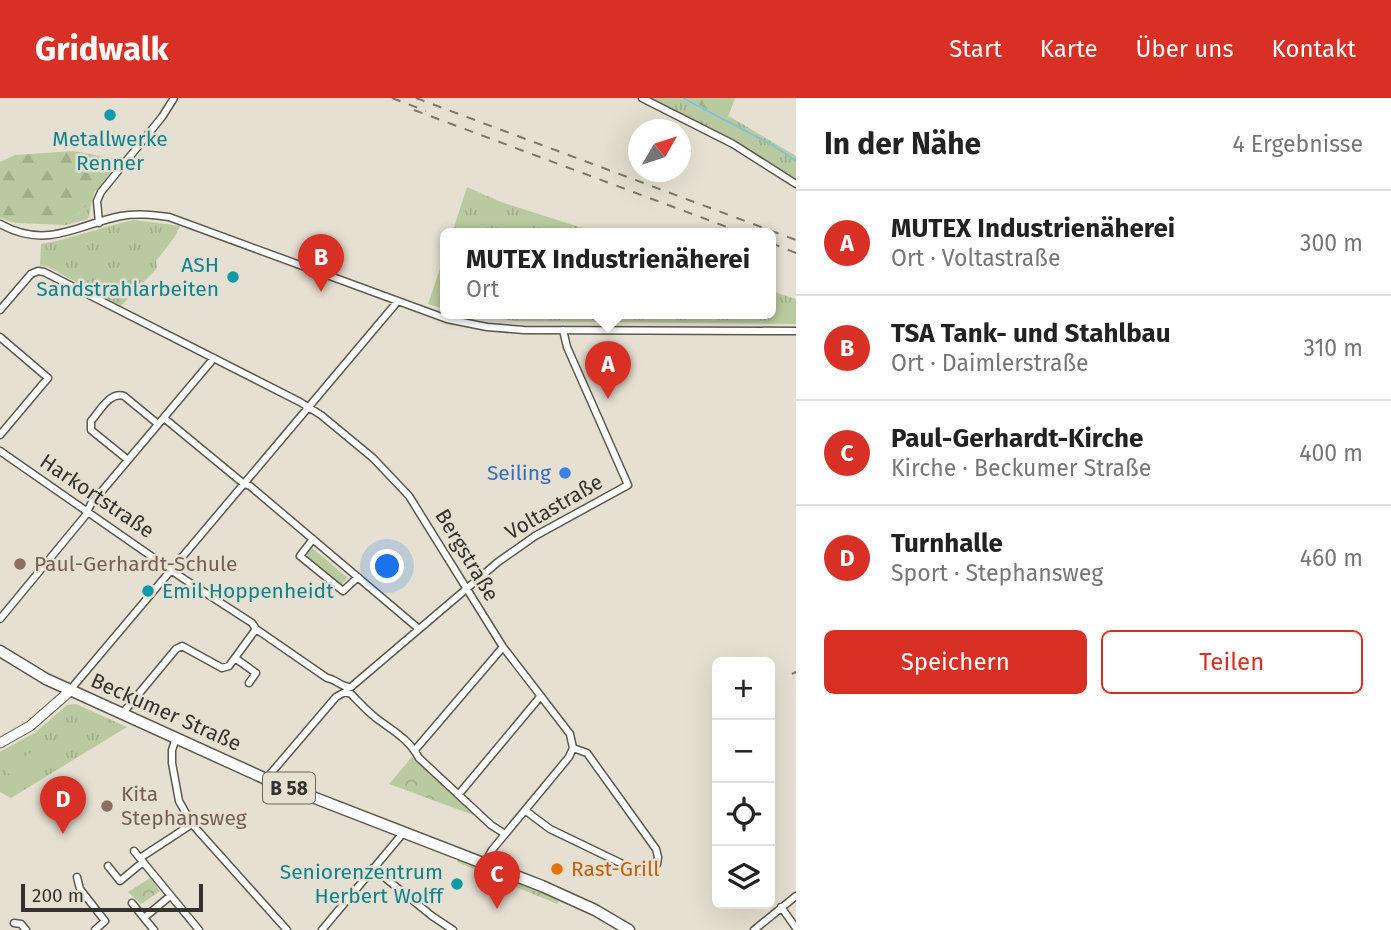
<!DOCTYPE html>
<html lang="de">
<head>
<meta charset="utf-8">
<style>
	:root { --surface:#fff; --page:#f6f6f6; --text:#222; --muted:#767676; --line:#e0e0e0; --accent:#d93025 }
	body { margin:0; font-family:"Fira Sans",sans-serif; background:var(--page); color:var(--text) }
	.controls { position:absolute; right:21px; bottom:21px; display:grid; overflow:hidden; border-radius:10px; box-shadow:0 7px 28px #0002 }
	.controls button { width:63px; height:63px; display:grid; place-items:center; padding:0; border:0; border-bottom:2px solid var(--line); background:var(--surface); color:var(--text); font:35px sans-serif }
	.compass { position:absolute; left:628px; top:21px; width:63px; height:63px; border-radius:50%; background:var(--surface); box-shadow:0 7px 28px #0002; rotate:51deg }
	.scale { position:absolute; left:21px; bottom:18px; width:182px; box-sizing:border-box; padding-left:7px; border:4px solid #34322c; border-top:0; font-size:19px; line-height:24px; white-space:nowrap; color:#34322c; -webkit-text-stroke:5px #e5e0d1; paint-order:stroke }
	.you { position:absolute; left:388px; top:469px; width:24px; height:24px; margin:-18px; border:5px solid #fff; border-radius:50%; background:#1a73e8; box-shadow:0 0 0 10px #1a73e833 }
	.badge { display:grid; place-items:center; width:46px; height:46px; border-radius:50%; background:var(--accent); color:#fff; font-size:23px; font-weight:700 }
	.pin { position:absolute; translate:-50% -58px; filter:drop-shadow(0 2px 4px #0008) }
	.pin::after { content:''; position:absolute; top:37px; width:24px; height:21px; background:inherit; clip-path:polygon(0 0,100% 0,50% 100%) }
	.popup { position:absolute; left:440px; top:130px; width:336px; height:91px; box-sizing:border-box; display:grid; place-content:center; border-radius:10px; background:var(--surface); filter:drop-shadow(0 2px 5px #0005); font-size:23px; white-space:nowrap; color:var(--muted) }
	.popup b { font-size:26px; color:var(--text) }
	.popup::after { content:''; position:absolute; left:50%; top:100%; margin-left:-14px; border:14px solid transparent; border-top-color:var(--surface) }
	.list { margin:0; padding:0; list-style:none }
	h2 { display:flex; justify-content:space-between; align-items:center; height:91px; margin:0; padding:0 28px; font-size:30px }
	h2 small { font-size:23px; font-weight:400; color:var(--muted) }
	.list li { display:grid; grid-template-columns:46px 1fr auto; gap:21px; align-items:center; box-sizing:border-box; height:105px; padding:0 28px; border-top:2px solid var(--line) }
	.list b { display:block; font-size:26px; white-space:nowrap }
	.list p { margin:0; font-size:23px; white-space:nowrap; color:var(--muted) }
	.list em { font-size:23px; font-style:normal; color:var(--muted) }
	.actions { display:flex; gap:14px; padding:21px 28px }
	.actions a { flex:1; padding:16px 0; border:2px solid var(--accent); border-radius:10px; text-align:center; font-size:24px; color:var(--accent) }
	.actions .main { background:var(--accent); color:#fff }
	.icon { flex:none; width:38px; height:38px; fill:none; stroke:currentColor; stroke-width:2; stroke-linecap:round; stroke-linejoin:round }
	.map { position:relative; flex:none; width:796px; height:832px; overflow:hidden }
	header { display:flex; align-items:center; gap:42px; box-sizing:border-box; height:98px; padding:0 35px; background:var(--accent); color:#fff }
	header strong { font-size:33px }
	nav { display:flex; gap:38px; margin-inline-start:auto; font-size:24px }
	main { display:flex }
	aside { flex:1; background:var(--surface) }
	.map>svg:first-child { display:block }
	.grass { fill:url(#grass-tufts) }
	.forest { fill:url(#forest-firs) }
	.park { fill:url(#park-crowns) }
	.garden { fill:#bacaa0 }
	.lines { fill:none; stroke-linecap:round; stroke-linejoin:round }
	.stream { stroke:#84c1d2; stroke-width:2 }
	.street-casing { stroke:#5c584b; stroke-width:9 }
	.secondary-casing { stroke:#5c584b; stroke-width:11 }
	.primary-casing { stroke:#5c584b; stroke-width:13 }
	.street { stroke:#fff; stroke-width:6 }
	.secondary { stroke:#fff; stroke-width:9 }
	.primary { stroke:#fff; stroke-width:10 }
	.rail { stroke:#79766c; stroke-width:2; stroke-dasharray:9 9; stroke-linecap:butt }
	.culture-dot { fill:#0f9aa8; stroke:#e5e0d1; stroke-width:2.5 }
	.shop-dot { fill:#3f7fe0; stroke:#e5e0d1; stroke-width:2.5 }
	.education-dot { fill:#8d6e63; stroke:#e5e0d1; stroke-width:2.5 }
	.food-dot { fill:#e8710a; stroke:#e5e0d1; stroke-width:2.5 }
	.labels { text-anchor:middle; stroke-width:5; stroke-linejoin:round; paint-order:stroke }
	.shield { fill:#e5e0d1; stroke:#69665e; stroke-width:2 }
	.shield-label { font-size:19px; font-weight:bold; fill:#34322c }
	.culture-label { font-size:21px; fill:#0d838f; stroke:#e5e0d1; text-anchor:end }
	.shop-label { font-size:21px; fill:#366cbe; stroke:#e5e0d1; text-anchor:end }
	.street-label { font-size:21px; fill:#34322c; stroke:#e5e0d1 }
	.education-label { font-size:21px; fill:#785e54; stroke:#e5e0d1; text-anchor:start }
	.food-label { font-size:21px; fill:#c56008; stroke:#e5e0d1; text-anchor:start }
</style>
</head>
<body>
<header>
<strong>Gridwalk</strong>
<nav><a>Start</a><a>Karte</a><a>Über uns</a><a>Kontakt</a></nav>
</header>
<main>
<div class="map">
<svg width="796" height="832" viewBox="0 0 796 832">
	<defs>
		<pattern id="grass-tufts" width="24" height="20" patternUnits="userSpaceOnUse" patternTransform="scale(1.75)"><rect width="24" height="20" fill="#bacaa0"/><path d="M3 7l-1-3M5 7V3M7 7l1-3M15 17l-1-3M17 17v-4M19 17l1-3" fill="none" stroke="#a0ae8a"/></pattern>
		<pattern id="forest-firs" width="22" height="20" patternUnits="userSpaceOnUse" patternTransform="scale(1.75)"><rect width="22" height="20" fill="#bacaa0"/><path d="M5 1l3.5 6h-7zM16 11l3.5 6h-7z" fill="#a0ae8a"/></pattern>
		<pattern id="park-crowns" width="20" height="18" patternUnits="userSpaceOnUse" patternTransform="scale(1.75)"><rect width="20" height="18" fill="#bacaa0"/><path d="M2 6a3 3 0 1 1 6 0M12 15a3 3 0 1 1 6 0" fill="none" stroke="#a0ae8a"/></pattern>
	</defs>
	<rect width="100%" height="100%" fill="#e5e0d1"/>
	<path class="grass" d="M648 0H680L726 23 729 18 796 58V82L735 43Z
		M467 89 501 104 598 135H452Z
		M92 103 88 121 66 127Z
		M135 122 180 128 174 140 156 163 157 170 121 208 48 169 40 168 41 146C73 141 102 128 135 122Z
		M445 156V211L428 206Z
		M771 193 796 201V226L514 223 462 215H771Z
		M76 606 127 629 11 700 0 694V654L36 634 67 607Z
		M459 761 542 794 559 803 557 806 457 764Z"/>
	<path class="forest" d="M685 0H735L727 22Z
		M74 53 121 62 94 95 92 103 66 127 15 125 0 120V64L15 57Z"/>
	<path class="park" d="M312 450 348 480 341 487 306 457Z
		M412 659 470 713 476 718 389 686Z
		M150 780 160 793 141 806 128 794Z"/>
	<path class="garden" d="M39 649 51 668 19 690 6 672Z"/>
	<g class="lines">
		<path class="stream" d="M683 0 774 48 796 63"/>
		<g class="street-casing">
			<path id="street" d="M642 0 733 46 796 86
				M99 125 97 103 101 94 162 19 174 0
				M0 126C47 152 76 127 121 118 137 115 153 117 169 119L447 221 487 229 524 232 796 233
				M0 212 31 176 38 173 44 174 300 304 321 317 373 360 409 398 503 549 570 636 573 650
				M0 239 48 280 0 337
				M164 320 244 386 250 388 419 531
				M0 353 184 481 252 525 256 531 327 580C336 581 342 590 351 589L498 464 535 438 628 387 567 249 563 232
				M128 362 91 332V323C100 313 110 293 124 298L158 326
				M313 441 300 458 343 493 358 479
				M0 521 85 418 91 406 214 260
				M235 560 256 575 249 585
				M70 592 398 203
				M122 616 176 551 182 548 222 570 229 568 256 531
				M176 640 172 652V665L179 703 192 726 287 832
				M415 652 503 549
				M266 681 336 599 345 594 351 596C359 604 367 613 376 620 393 633 408 640 419 660L491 727 505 736
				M459 696 540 599
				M526 713 550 731 633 771 645 774 657 766 658 759 656 751 587 655 573 650
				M134 753 199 832
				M140 760 192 726
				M485 765 492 752 569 659 573 650
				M108 768 120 783 143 764
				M373 770 432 818 453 832
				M77 779 80 791 105 823 95 832
				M132 805 144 820 170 798
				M781 809 796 830
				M144 820 154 832
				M14 825 21 826 26 832
				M322 832 404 734
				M754 832 796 798"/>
		</g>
		<g class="secondary-casing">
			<path id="secondary" d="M0 645 30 628 70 593"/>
		</g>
		<g class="primary-casing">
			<path id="primary" d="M0 553 46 581 266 681 542 788 595 812 629 832"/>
		</g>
		<use href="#street" class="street"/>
		<use href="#secondary" class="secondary"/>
		<use href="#primary" class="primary"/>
		<path class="rail" d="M392 0 426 13
			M416 0 796 142
			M414 12 743 135
			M771 145 796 155
			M792 576 796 574"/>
	</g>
	<g class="culture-dot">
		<circle cx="110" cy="17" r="7"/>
		<circle cx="233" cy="179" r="7"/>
		<circle cx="148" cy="493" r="7"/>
		<circle cx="457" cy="786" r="7"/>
	</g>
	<circle class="shop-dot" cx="565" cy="375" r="7"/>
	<g class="education-dot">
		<circle cx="20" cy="466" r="7"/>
		<circle cx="107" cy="708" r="7"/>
	</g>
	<circle class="food-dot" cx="557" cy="771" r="7"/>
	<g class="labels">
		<rect class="shield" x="263" y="674.5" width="52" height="31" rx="5"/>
		<g class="shield-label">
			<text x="289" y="697">B 58</text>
		</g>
		<g class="culture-label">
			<text x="110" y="48" text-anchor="middle">Metallwerke<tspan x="110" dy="24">Renner</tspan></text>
			<text x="219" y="174">ASH<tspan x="219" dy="24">Sandstrahlarbeiten</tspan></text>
			<text x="162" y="500" text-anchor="start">Emil Hoppenheidt</text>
			<text x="443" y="781">Seniorenzentrum<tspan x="443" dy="24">Herbert Wolff</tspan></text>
		</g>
		<g class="shop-label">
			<text x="551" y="382">Seiling</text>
		</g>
		<g class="street-label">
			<text transform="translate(97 398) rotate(34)" y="7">Harkortstraße</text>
			<text transform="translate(554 409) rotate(-30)" y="7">Voltastraße</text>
			<text transform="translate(467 457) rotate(59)" y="7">Bergstraße</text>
			<text transform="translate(166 614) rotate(24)" y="7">Beckumer Straße</text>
		</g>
		<g class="education-label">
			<text x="34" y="473">Paul-Gerhardt-Schule</text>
			<text x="121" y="703">Kita<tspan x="121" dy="24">Stephansweg</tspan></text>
		</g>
		<g class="food-label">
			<text x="571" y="778">Rast-Grill</text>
		</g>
	</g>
</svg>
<div class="controls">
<button>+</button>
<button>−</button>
<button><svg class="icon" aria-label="locate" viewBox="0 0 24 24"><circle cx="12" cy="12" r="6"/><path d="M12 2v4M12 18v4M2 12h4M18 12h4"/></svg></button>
<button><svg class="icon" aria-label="layers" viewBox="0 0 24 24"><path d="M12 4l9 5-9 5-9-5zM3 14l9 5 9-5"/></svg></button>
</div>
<svg class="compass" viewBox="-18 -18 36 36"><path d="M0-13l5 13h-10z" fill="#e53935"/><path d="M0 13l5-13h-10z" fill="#767676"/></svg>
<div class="scale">200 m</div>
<div class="you"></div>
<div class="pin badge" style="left:608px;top:301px">A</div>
<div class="popup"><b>MUTEX Industrienäherei</b>Ort</div>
<div class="pin badge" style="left:321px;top:194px">B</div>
<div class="pin badge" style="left:497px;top:811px">C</div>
<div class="pin badge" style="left:63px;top:736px">D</div>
</div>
<aside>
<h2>In der Nähe<small>4 Ergebnisse</small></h2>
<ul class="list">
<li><span class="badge">A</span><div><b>MUTEX Industrienäherei</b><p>Ort · Voltastraße</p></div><em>300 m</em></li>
<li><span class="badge">B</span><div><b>TSA Tank- und Stahlbau</b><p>Ort · Daimlerstraße</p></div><em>310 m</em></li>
<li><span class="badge">C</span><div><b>Paul-Gerhardt-Kirche</b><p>Kirche · Beckumer Straße</p></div><em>400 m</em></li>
<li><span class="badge">D</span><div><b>Turnhalle</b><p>Sport · Stephansweg</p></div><em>460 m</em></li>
</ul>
<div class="actions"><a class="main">Speichern</a><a>Teilen</a></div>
</aside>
</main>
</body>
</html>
